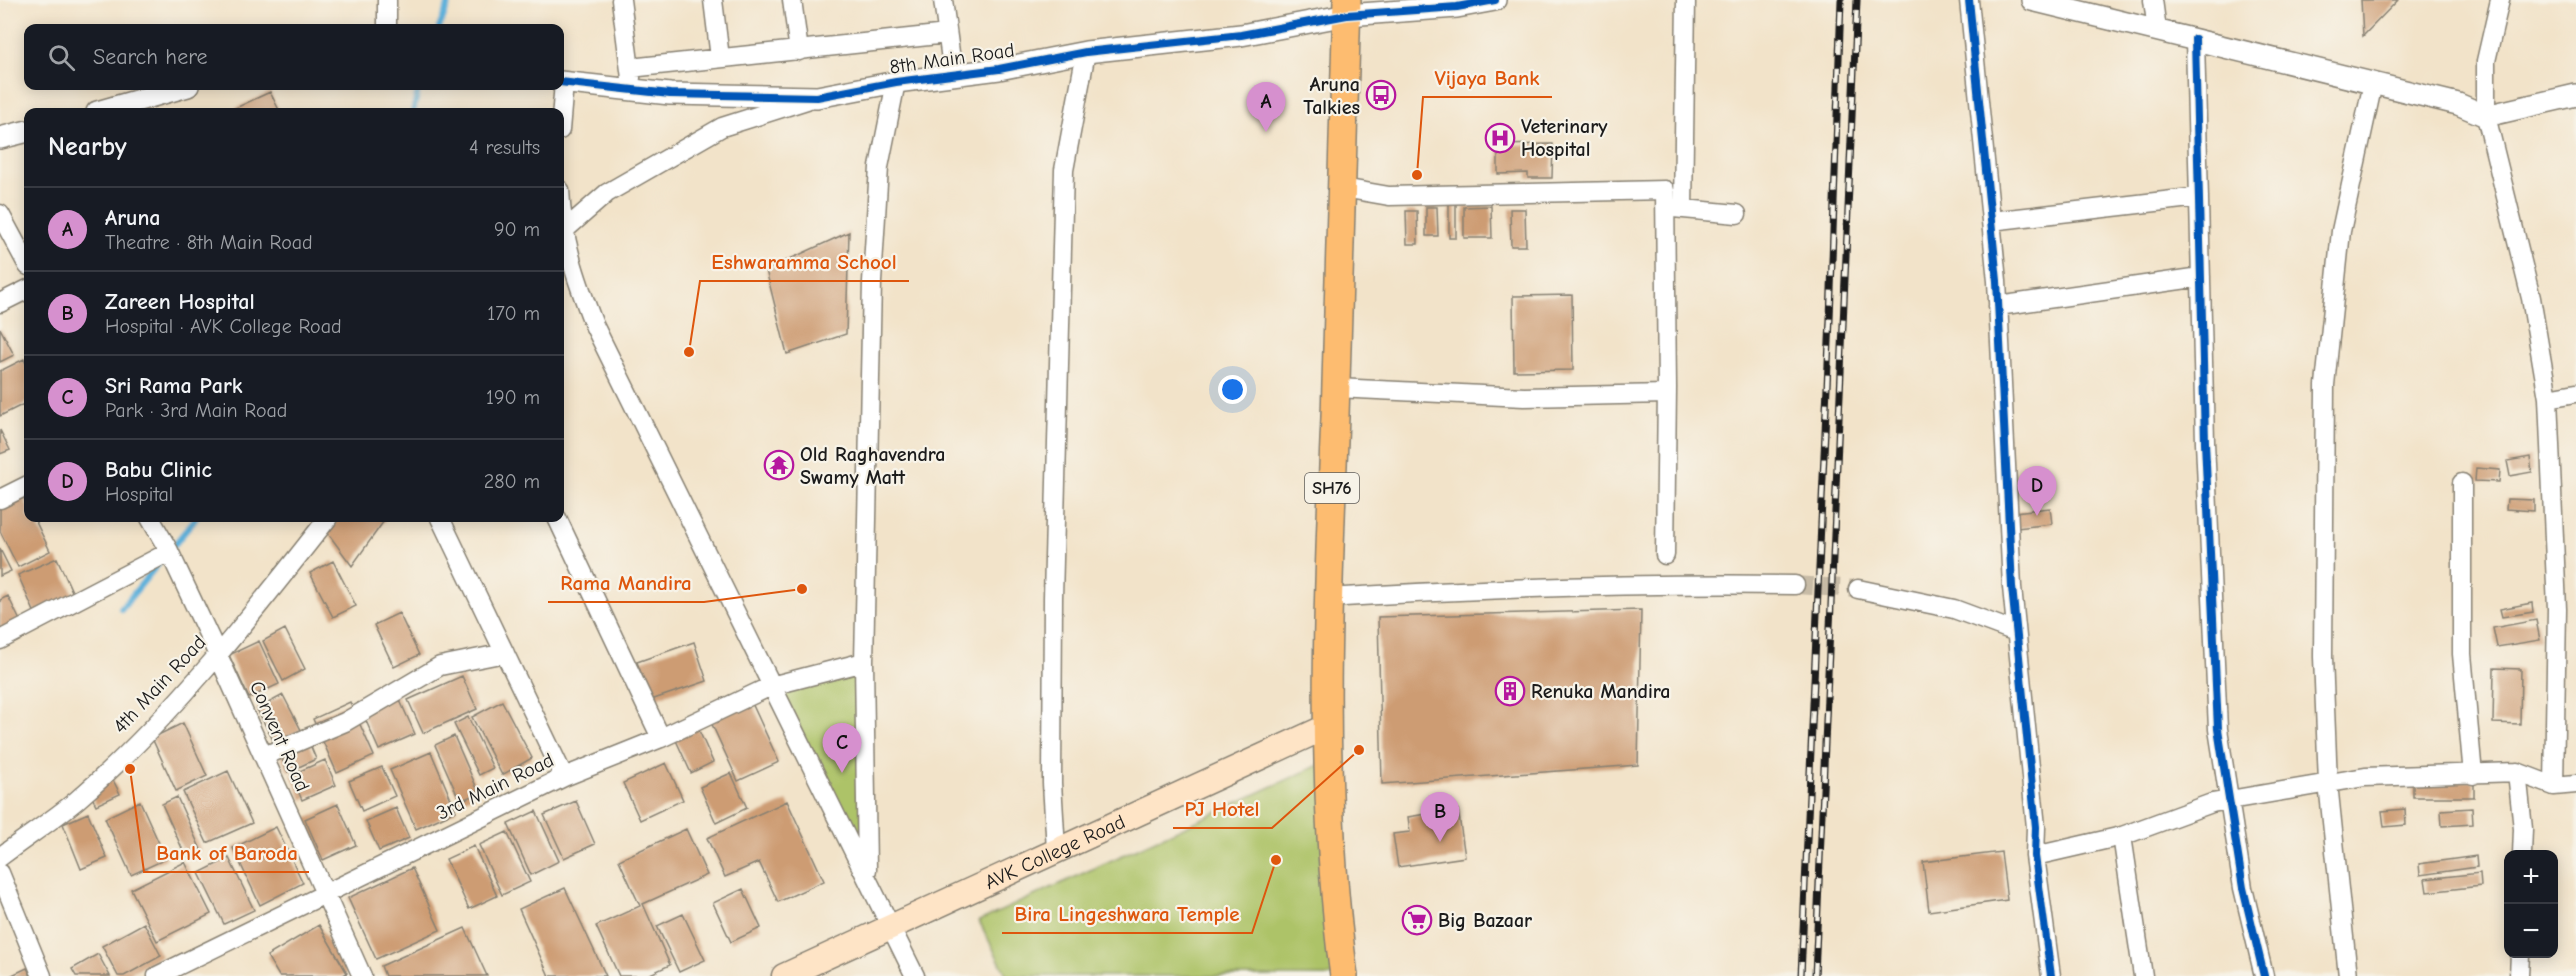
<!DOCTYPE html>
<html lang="en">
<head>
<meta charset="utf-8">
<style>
	:root { --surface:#171b24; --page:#20242c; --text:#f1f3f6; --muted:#9ea1a6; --line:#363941; --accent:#d690ce }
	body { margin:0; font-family:"Comic Neue",sans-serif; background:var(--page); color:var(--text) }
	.controls { position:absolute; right:18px; bottom:18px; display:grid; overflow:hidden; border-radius:12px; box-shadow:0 3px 15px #0003 }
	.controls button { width:54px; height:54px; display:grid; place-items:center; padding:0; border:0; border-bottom:2px solid var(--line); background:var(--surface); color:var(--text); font:30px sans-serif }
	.you { position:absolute; left:1233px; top:390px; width:21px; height:21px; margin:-15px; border:4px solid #fff; border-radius:50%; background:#1a73e8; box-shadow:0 0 0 9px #1a73e833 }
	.badge { display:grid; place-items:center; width:39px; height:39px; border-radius:50%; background:var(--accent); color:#111; font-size:20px; font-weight:700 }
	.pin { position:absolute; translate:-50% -50px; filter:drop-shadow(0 2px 3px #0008) }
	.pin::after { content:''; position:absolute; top:32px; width:21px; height:18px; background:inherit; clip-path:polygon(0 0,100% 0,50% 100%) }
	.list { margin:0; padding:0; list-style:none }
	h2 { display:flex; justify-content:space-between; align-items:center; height:78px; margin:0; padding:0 24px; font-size:26px }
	h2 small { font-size:20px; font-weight:400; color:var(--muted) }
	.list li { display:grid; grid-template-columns:39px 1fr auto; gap:18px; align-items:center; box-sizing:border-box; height:84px; padding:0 24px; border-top:2px solid var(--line) }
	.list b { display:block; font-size:22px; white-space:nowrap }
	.list p { margin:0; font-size:20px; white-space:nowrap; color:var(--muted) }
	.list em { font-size:20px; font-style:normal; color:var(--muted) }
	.icon { flex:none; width:33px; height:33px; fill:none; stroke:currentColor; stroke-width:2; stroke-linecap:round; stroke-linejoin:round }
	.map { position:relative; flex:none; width:2576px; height:976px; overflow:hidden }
	.search { position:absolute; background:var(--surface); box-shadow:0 3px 15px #0003; left:24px; top:24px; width:540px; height:66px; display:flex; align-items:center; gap:15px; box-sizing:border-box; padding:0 21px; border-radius:12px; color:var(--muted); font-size:22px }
	.panel { position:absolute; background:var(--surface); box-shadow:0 3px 15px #0003; left:24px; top:108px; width:540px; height:414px; border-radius:12px }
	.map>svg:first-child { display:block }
	.green { fill:#adc367; stroke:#647042; stroke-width:1.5 }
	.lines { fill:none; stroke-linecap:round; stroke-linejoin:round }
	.stream { stroke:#5fb1da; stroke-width:6 }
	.building { fill:#cd9c73 }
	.minor-tunnel { stroke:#c7bba6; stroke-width:18; stroke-dasharray:18 9; stroke-linecap:butt }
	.minor-casing { stroke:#878072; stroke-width:21 }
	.tertiary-casing { stroke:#878072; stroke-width:24 }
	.secondary-casing { stroke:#878072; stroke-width:27 }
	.primary-casing { stroke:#878072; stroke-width:30 }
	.minor { stroke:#fff; stroke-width:18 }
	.tertiary { stroke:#fff; stroke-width:21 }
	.secondary { stroke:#fee4c6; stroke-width:24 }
	.primary { stroke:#fdbc70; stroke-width:27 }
	.rail-casing { stroke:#1c1c1c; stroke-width:7 }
	.rail { stroke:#f7f3e8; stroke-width:4.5; stroke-dasharray:14; stroke-linecap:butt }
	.cycleway-casing { stroke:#f7f3e8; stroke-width:11 }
	.cycleway { stroke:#0057b8; stroke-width:8 }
	.labels { text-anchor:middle; stroke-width:4.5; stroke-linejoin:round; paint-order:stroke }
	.shield { fill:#f7f3e8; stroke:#5e5c59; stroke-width:1.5 }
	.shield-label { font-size:18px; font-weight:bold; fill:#1c1c1c }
	.street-label { font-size:20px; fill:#1c1c1c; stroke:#f7f3e8 }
	.poi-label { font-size:20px; font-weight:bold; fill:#1c1c1c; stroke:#f7f3e8; text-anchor:start }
	.leader { fill:none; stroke:#de560d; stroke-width:2 }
	.callout-dot { fill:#de560d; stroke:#f7f3e8; stroke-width:2 }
	.callout-label { font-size:21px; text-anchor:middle; font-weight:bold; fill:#de560d; stroke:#f7f3e8; stroke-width:4.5; stroke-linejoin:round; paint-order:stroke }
</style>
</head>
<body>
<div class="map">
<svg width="2576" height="976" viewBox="0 0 2576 976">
	<rect width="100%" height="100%" fill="#f7f3e8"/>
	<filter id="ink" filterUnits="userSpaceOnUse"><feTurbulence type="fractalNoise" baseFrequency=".0167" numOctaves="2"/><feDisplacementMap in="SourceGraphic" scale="12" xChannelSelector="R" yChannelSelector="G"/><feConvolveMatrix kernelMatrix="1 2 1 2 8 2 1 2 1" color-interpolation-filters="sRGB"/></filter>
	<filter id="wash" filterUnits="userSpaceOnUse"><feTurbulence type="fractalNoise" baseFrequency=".008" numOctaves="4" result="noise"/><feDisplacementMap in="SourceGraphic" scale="24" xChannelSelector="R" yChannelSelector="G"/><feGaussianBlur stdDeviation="1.35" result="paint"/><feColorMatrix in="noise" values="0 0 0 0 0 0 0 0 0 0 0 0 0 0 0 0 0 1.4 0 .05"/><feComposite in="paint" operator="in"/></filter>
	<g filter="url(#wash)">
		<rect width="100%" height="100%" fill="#f2e3c9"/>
		<path class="green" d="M860 668 863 854 781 692Z
			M1321 764 1347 976H1007L979 921Z"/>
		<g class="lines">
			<path class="stream" d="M439 28 450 0
				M413 112 419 86
				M170 550 196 518
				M121 609 158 564"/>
		</g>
		<g id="blocks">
			<path class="building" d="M2361 0H2398L2363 36Z
				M270 92 280 112H227Z
				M1553 144 1552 178H1528V173L1498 174V145Z
				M1449 204H1456V238H1449Z
				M1491 206 1492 238H1464V207Z
				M1426 207H1437L1438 236H1426Z
				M1510 209H1525L1526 246H1511Z
				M1406 211H1417L1418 244H1407Z
				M849 232 846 334 787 354 766 270Z
				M1572 295 1573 370 1514 371 1513 296Z
				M0 328 14 355 0 362Z
				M24 359 28 369V402L0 416V371Z
				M0 430 10 450 0 454Z
				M2530 457 2532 472 2510 476 2507 461Z
				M2476 468 2500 470 2499 482 2475 481Z
				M21 492 28 507V518H34L50 551 18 567 0 531V502Z
				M2507 499 2534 500V511L2506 509Z
				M2050 508 2052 524 2017 528 2015 512Z
				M339 518H386L352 566 327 532Z
				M0 549 11 571 0 576Z
				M57 558 79 607 40 625 18 575Z
				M333 561 356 606 333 617 310 573Z
				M8 596 26 633 0 644V600Z
				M2532 603 2533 612 2502 617 2500 609Z
				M1641 610 1638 765 1382 784 1378 617Z
				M399 613 419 655 394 667 374 625Z
				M2536 620 2540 640 2497 647 2493 628Z
				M285 629 305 669 283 681 263 641Z
				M259 641 279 684 249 698 229 655Z
				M694 642 707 681 651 700 637 662Z
				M2494 668 2521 669 2520 724 2493 723Z
				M462 676 477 709 423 733 408 700Z
				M394 687 415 734 379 750 358 703Z
				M283 695 301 730 275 744 257 709Z
				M502 701 532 758 502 775 472 717Z
				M751 701 779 762 738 781 710 720Z
				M350 702 374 756 337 773 313 719Z
				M468 717 493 768 479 775 454 724Z
				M183 723 207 776 176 791 152 738Z
				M697 726 713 762 691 773 674 736Z
				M306 735 316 759 288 772 277 748Z
				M454 736 479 793 460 801 435 745Z
				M431 752 456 811 416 829 390 770Z
				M325 760 336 785 302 800 291 775Z
				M666 763 683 800 640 820 623 783Z
				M382 767 395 796 362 811 349 781Z
				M108 770 120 794 96 805 84 781Z
				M228 771 252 823 207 843 183 792Z
				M731 773 747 808 716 823 700 787Z
				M2413 780 2474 781V797H2413Z
				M177 797 201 850 186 857 162 804Z
				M140 801 166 859 131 875 105 818Z
				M576 801 595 844 564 858 544 815Z
				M787 801 824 881 778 902 759 862 725 877 707 838Z
				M338 804 356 845 323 860 305 819Z
				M396 808 409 838 379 851 366 821Z
				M2472 808 2473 824 2442 826 2441 810Z
				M1458 809 1465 857 1398 867 1393 834 1410 832 1408 817Z
				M2405 809 2406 825 2384 827 2382 811Z
				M536 811 559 861 531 875 508 824Z
				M88 813 107 858 81 869 63 824Z
				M276 827 303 883 260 905 233 848Z
				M686 829 707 875 643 904 670 965 646 976H619L596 926 640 906 619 860Z
				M507 832 530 882 502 895 479 845Z
				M474 846 497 896 469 909 446 859Z
				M2001 852 2007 900 1929 911 1923 862Z
				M2476 856 2477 867 2420 875 2419 864Z
				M229 858 254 910 224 924 199 873Z
				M185 862 211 914 157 941 131 889Z
				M412 868 440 930 376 959 348 898Z
				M2480 873 2481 886 2427 892 2425 879Z
				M565 888 606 976H549L519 909Z
				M743 889 761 928 731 942 713 903Z
				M683 914 705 960 679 972 657 926Z
				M144 923 161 956 124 976H118L102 946Z
				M319 925 347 973 342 976H279L267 956Z
				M465 928 487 976H385L381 966Z
				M98 954 110 976H76L72 969Z
				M27 968 31 976H10Z"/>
		</g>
	</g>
	<g filter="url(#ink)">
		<use href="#blocks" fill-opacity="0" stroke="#878072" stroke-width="1.5"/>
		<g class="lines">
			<path class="minor-tunnel" d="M1795 585 1858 589"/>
			<g class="minor-casing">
				<path id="minor" d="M621 0 631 78
					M713 0 720 58
					M792 0 799 51
					M943 0 953 75
					M1969 0 1997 281 2012 587 2036 827 2035 856 2051 976
					M2153 0 2157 30
					M2500 0 2486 61V116L2531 298 2548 398 2557 609 2554 786
					M387 28V0
					M2195 39 2205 442 2218 729 2243 888 2264 976
					M630 68 947 34
					M560 130 564 83
					M1343 188 1389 196 1665 190 1667 388 1665 555
					M560 190C562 239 576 279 594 325L915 976
					M1673 208 1737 214
					M1683 209 1686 0
					M0 214 28 266
					M1991 221 2199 197
					M560 234 607 193 722 127 807 100
					M0 303 28 289
					M1998 306 2201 277
					M1336 388 1524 397 1667 394
					M2548 398 2576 393
					M2462 483V654L2473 775
					M0 499 28 485
					M150 518 169 551 218 655 362 976
					M440 518 564 777
					M557 518 661 738
					M1858 589 1954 609 2016 632
					M1327 598C1483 588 1639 583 1795 585
					M0 640 169 552
					M264 756 345 722 440 666 505 653
					M2517 772 2523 829 2522 854
					M2122 836 2143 976
					M1056 850 1052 783 1053 598 1064 170 1086 52
					M2035 856 2122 836 2212 803 2365 777 2517 772 2554 786 2576 784
					M0 857C25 838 53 820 77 800 172 718 251 616 328 518
					M867 870 864 662 872 282 879 167 896 82
					M0 873 42 976
					M157 976 564 777 661 738 771 686 864 662
					M2348 976 2328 783 2323 657 2325 385 2341 231 2373 83
					M2519 976 2520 954"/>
			</g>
			<g class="tertiary-casing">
				<path id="tertiary" d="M2032 0 2458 104 2486 116 2576 95
					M560 82 670 94 817 97 896 82 999 69 1086 52 1241 35 1347 15 1457 7 1495 0
					M97 112 188 86
					M0 138 28 131"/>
			</g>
			<g class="secondary-casing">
				<g id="secondary">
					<path id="s1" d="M784 976 1326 727"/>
				</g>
			</g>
			<g class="primary-casing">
				<path id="primary" d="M1344 976C1319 790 1327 604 1335 417 1340 278 1344 139 1347 0"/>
			</g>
			<use href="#minor" class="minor"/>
			<use href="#tertiary" class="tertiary"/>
			<use href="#secondary" class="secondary"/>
			<use href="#primary" class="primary"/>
			<g class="rail-casing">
				<path id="rail" d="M1801 976 1830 319 1841 0
					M1815 976 1857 0"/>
			</g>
			<use href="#rail" class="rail"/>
			<g class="cycleway-casing">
				<path id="cycleway" d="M1969 0 1997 281 2012 587 2036 827 2035 856 2051 976
					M2195 39 2205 442 2218 729 2243 888 2264 976
					M560 82 670 94 817 97 896 82 999 69 1086 52 1241 35 1347 15 1457 7 1495 0"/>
			</g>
			<use href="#cycleway" class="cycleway"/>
		</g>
	</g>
	<defs>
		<g id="bus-ring" transform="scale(1.5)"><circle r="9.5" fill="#f7f3e8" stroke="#b5179e" stroke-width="1.5"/><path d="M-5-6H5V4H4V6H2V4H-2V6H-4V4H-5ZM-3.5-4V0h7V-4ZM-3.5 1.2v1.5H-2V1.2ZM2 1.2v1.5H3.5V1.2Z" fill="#b5179e"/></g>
		<g id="hospital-ring" transform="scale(1.5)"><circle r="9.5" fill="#f7f3e8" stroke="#b5179e" stroke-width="1.5"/><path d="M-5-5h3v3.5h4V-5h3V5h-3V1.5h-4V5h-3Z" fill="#b5179e"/></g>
		<g id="temple-ring" transform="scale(1.5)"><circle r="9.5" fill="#f7f3e8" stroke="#b5179e" stroke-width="1.5"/><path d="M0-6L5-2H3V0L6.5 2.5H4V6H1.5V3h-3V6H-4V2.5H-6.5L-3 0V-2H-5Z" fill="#b5179e"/></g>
		<g id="building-ring" transform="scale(1.5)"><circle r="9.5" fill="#f7f3e8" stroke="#b5179e" stroke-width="1.5"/><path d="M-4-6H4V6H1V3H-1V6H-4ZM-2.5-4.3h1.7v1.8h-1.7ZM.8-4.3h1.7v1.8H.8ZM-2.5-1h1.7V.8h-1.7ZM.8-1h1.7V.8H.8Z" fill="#b5179e"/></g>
		<g id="supermarket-ring" transform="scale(1.5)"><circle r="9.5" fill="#f7f3e8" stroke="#b5179e" stroke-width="1.5"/><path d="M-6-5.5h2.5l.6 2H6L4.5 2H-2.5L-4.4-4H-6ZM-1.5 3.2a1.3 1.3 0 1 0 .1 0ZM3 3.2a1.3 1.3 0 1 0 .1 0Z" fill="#b5179e"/></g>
	</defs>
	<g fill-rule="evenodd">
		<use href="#bus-ring" x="1381" y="95"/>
		<use href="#hospital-ring" x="1500" y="138"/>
		<use href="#temple-ring" x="779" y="465"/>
		<use href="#building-ring" x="1510" y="691"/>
		<use href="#supermarket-ring" x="1417" y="920"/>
	</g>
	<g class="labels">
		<rect class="shield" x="1305" y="473" width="54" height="30" rx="4.5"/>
		<g class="shield-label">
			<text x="1332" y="494">SH76</text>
		</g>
		<g class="street-label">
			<text transform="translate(952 58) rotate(-8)" y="7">8th Main Road</text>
			<text transform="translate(159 684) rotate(-47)" y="7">4th Main Road</text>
			<text transform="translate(280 736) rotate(66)" y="7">Convent Road</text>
			<text transform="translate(495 786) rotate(-26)" y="7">3rd Main Road</text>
			<text dy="7" stroke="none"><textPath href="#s1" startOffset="298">AVK College Road</textPath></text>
		</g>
		<g class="poi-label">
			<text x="1360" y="91" text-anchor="end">Aruna<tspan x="1360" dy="23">Talkies</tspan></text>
			<text x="1521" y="133">Veterinary<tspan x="1521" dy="23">Hospital</tspan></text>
			<text x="800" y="461">Old Raghavendra<tspan x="800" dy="23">Swamy Matt</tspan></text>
			<text x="1531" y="698">Renuka Mandira</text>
			<text x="1438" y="927">Big Bazaar</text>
		</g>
	</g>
	<path class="leader" d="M1417 175L1423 97H1552M689 352L700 281H909M802 589L704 602H548M1359 750L1272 828H1173M130 769L144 872H309M1276 860L1252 933H1002"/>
	<g class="callout-dot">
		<circle cx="1417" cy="175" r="6"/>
		<circle cx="689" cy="352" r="6"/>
		<circle cx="802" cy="589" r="6"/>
		<circle cx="1359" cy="750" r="6"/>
		<circle cx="130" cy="769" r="6"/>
		<circle cx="1276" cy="860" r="6"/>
	</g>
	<g class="callout-label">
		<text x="1487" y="85">Vijaya Bank</text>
		<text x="804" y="269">Eshwaramma School</text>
		<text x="626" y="590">Rama Mandira</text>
		<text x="1222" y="816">PJ Hotel</text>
		<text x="227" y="860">Bank of Baroda</text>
		<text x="1127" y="921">Bira Lingeshwara Temple</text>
	</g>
</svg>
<div class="controls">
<button>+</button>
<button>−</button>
</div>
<div class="you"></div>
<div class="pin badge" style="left:1266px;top:132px">A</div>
<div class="pin badge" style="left:1440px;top:842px">B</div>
<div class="pin badge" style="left:842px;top:773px">C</div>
<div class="pin badge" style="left:2037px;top:516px">D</div>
<div class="search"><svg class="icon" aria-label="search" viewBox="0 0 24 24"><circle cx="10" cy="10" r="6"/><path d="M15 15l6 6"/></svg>Search here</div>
<section class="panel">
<h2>Nearby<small>4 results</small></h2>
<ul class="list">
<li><span class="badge">A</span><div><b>Aruna</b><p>Theatre · 8th Main Road</p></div><em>90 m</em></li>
<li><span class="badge">B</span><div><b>Zareen Hospital</b><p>Hospital · AVK College Road</p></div><em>170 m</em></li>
<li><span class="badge">C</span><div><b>Sri Rama Park</b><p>Park · 3rd Main Road</p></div><em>190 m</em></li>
<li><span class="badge">D</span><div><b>Babu Clinic</b><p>Hospital</p></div><em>280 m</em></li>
</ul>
</section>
</div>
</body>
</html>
